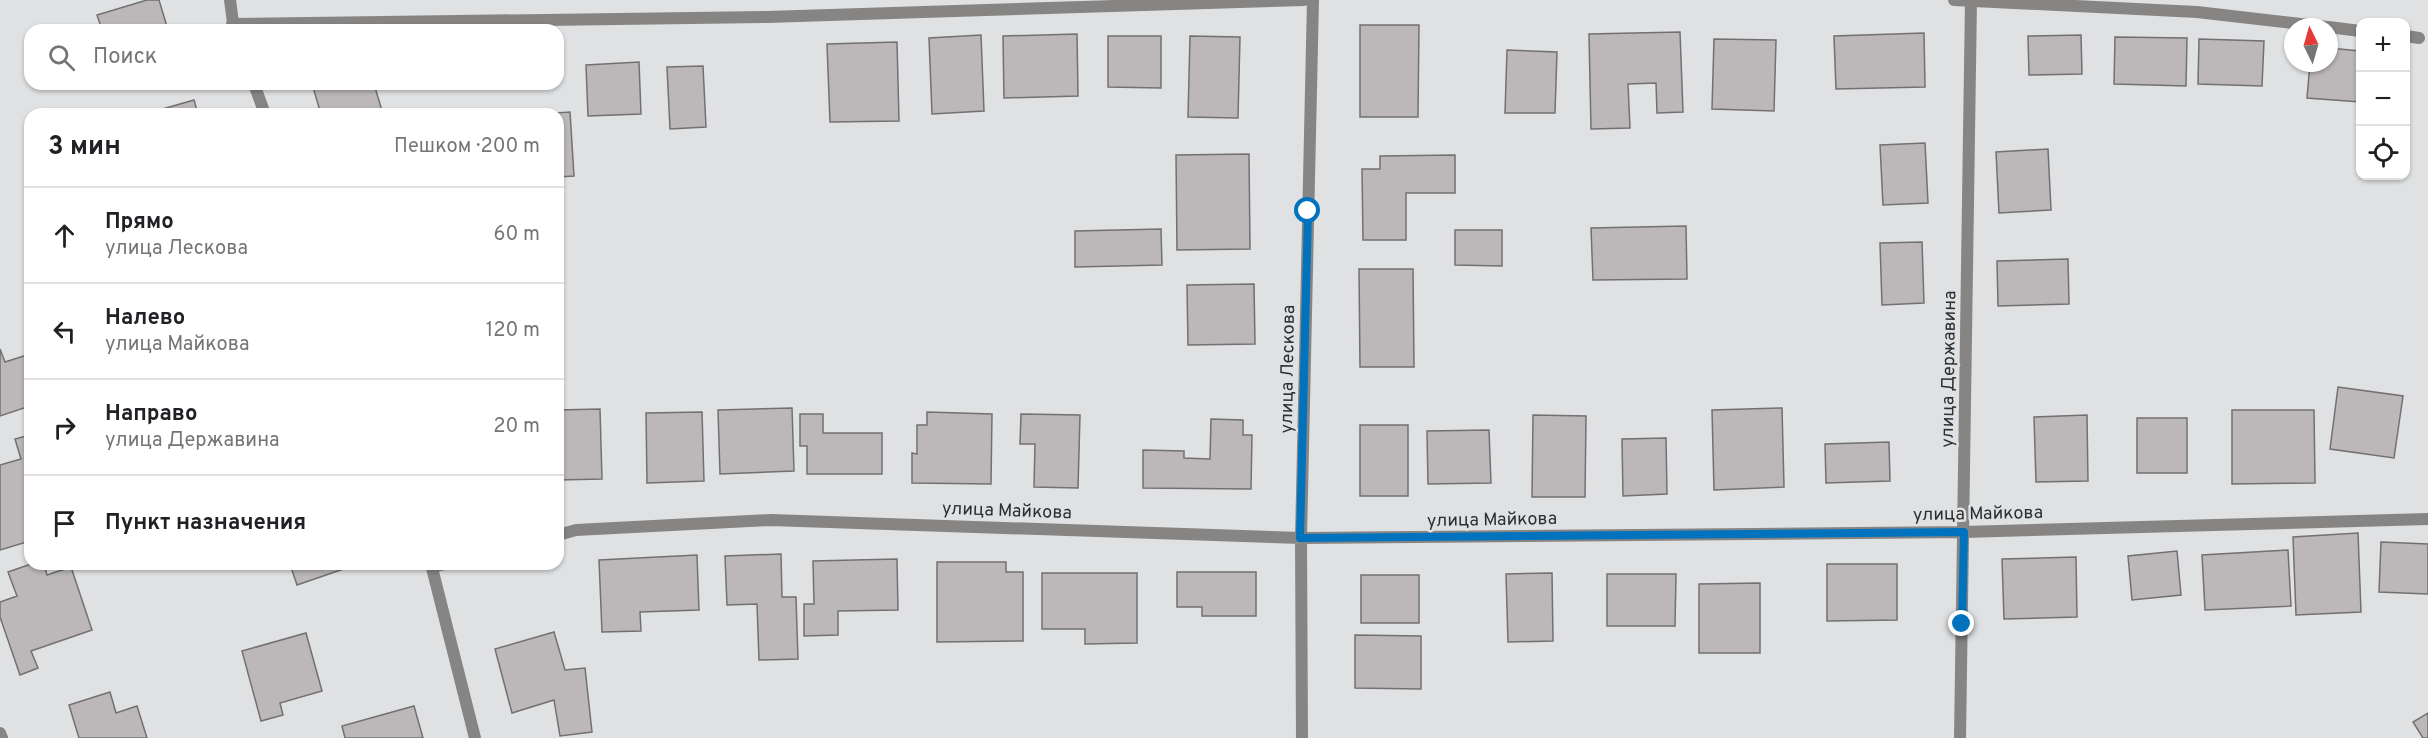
<!DOCTYPE html>
<html lang="ru">
<head>
<meta charset="utf-8">
<style>
	:root { --surface:#fff; --page:#f2f2f2; --text:#202124; --muted:#757577; --line:#e0e0e0 }
	body { margin:0; font-family:Overpass,sans-serif; background:var(--page); color:var(--text) }
	.controls { position:absolute; right:18px; top:18px; display:grid; overflow:hidden; border-radius:12px; box-shadow:0 2px 4px #0004 }
	.controls button { width:54px; height:54px; display:grid; place-items:center; padding:0; border:0; border-bottom:2px solid var(--line); background:var(--surface); color:var(--text); font:30px sans-serif }
	.compass { position:absolute; left:2284px; top:18px; width:54px; height:54px; border-radius:50%; background:var(--surface); box-shadow:0 2px 4px #0004; rotate:355deg }
	.stop { position:absolute; width:18px; height:18px; margin:-14px; border:4px solid #0173be; border-radius:50%; background:#fff }
	.stop.end { background:#0173be; border-color:#fff; box-shadow:0 2px 6px #0008 }
	.list { margin:0; padding:0; list-style:none }
	h2 { display:flex; justify-content:space-between; align-items:center; height:78px; margin:0; padding:0 24px; font-size:26px }
	h2 small { font-size:20px; font-weight:400; color:var(--muted) }
	.list li { display:grid; grid-template-columns:39px 1fr auto; gap:18px; align-items:center; box-sizing:border-box; height:96px; padding:0 24px; border-top:2px solid var(--line) }
	.list b { display:block; font-size:22px; white-space:nowrap }
	.list p { margin:0; font-size:20px; white-space:nowrap; color:var(--muted) }
	.list em { font-size:20px; font-style:normal; color:var(--muted) }
	.icon { flex:none; width:33px; height:33px; fill:none; stroke:currentColor; stroke-width:2; stroke-linecap:round; stroke-linejoin:round }
	.map { position:relative; flex:none; width:2428px; height:738px; overflow:hidden }
	.search { position:absolute; background:var(--surface); box-shadow:0 2px 4px #0004; left:24px; top:24px; width:540px; height:66px; display:flex; align-items:center; gap:15px; box-sizing:border-box; padding:0 21px; border-radius:18px; color:var(--muted); font-size:22px }
	.panel { position:absolute; background:var(--surface); box-shadow:0 2px 4px #0004; left:24px; top:108px; width:540px; height:462px; border-radius:18px }
	.map>svg:first-child { display:block }
	.building { fill:#bcb8ba; stroke:#737071; stroke-width:1.5 }
	.lines { fill:none; stroke-linecap:round; stroke-linejoin:round }
	.minor { stroke:#868584; stroke-width:12 }
	.route { stroke:#0173be; stroke-width:8 }
	.labels { text-anchor:middle; stroke-width:5; stroke-linejoin:round; paint-order:stroke }
	.street-label { font-size:18px; fill:#2d2e2f; stroke:#dfe1e3 }
</style>
</head>
<body>
<div class="map">
<svg width="2428" height="738" viewBox="0 0 2428 738">
	<rect width="100%" height="100%" fill="#dfe1e3"/>
	<path class="building" d="M147 0H159L168 30H102L97 15Z
		M1360 25H1419L1418 117H1360Z
		M1680 32 1683 112 1657 113 1656 83 1628 84 1630 128 1591 129 1589 34Z
		M1924 33 1925 87 1836 89 1834 36Z
		M1077 34 1078 96 1004 98 1003 36Z
		M981 35 984 111 932 114 929 38Z
		M2081 35 2082 74 2029 75 2028 36Z
		M1108 36H1161V88L1108 87Z
		M1190 36 1240 37 1238 118 1188 117Z
		M2115 37 2187 38 2186 86 2114 84Z
		M1714 39 1776 40 1774 111 1712 109Z
		M2199 39 2264 41 2262 86 2198 84Z
		M897 42 899 121 830 122 827 44Z
		M2329 48 2360 51V102L2307 98 2310 63H2329Z
		M1507 50 1557 52 1555 113H1505Z
		M639 62 641 114 588 116 586 65Z
		M703 66 706 127 670 129 667 67Z
		M312 84H374L383 114H321Z
		M194 100 198 114H145Z
		M570 112 574 176 558 177V114H540Z
		M1925 143 1928 203 1883 205 1880 145Z
		M2048 149 2051 210 1999 213 1996 152Z
		M1249 154 1250 249 1177 250 1176 155Z
		M1455 155V193H1406V240H1363L1362 169H1380V156Z
		M1686 226 1687 279 1593 280 1591 228Z
		M1161 229 1162 265 1075 267V231Z
		M1455 230H1502V266L1455 265Z
		M1922 242 1924 303 1882 305 1880 243Z
		M2068 259 2069 304 1998 306 1997 261Z
		M1359 269H1413L1414 367H1360Z
		M1254 284 1255 344 1188 345 1187 285Z
		M0 349 5 362 30 354V406L0 416Z
		M2338 387 2403 396 2394 458 2330 449Z
		M792 408 794 471 720 474 718 410Z
		M1782 408 1784 487 1714 490 1712 410Z
		M600 409 602 479 558 480V410Z
		M2232 410H2314L2315 483 2232 484Z
		M702 412 704 481 647 483 646 413Z
		M927 412 992 414 991 484 912 483V453L917 454V425H927Z
		M800 414H823V433H882V474H807V446H800Z
		M1021 414 1080 415 1078 488 1034 487 1035 444H1020Z
		M1533 415 1586 416 1585 497H1532Z
		M2087 415 2088 481 2036 482 2034 417Z
		M2137 418H2187V473H2137Z
		M1211 419 1243 420V435H1252L1251 489 1143 488V450L1184 451V458L1210 459Z
		M1360 425H1408V496H1360Z
		M1489 430 1491 483 1428 484 1427 431Z
		M30 435V541L0 550V465L21 459 15 439Z
		M1666 438 1667 494 1623 496 1622 439Z
		M1889 442 1890 481 1826 483 1825 444Z
		M2358 533 2361 612 2296 615 2293 537Z
		M2381 542 2428 544V594L2379 592Z
		M2288 550 2291 606 2205 610 2202 555Z
		M2177 551 2181 595 2132 600 2128 556Z
		M781 554 782 597H796L798 659 759 660 757 604 727 605 725 556Z
		M697 555 699 610 640 612 641 631 602 632 599 560Z
		M2076 557 2077 617 2004 619 2002 559Z
		M897 559 898 610 838 611V635L804 636V604H814L813 561Z
		M937 562H1006V572H1023V641L937 642Z
		M31 564H44L47 575 71 567 92 630 31 651 38 668 20 675 0 617V602L17 596 8 572Z
		M290 564H358L297 585Z
		M1827 564H1897V620L1827 621Z
		M1177 572H1256V616H1202V607H1177Z
		M1042 573H1137V643L1085 644V629H1042Z
		M1552 573 1553 641 1508 642 1506 574Z
		M1607 574H1676L1675 626H1607Z
		M1361 575H1419V623H1361Z
		M1760 583V653H1699V584Z
		M554 632 565 670 585 668 592 732 560 736 554 700 512 713 495 649Z
		M306 633 322 691 280 703 283 715 261 721 242 651Z
		M1355 635 1421 636V689L1355 688Z
		M110 692 116 713 137 706 147 738H79L69 705Z
		M414 706 423 738H345L342 726Z
		M2428 713V738H2423L2413 722Z"/>
	<g class="lines">
		<path class="minor" d="M230 0 234 30
			M1954 0 2197 12 2327 27
			M232 24 767 17 1304 0
			M2329 27 2360 31
			M2406 36 2419 38
			M254 84 265 114
			M558 535 576 530 771 520 1301 538 1964 532 2428 519
			M431 564 475 738
			M432 567 445 564
			M0 733 2 738
			M1302 738 1301 538 1313 0
			M1960 738 1971 0"/>
	</g>
	<g class="lines">
		<path class="route" d="M1308 211 1300 538 1964 532 1962 624"/>
	</g>
	<g class="labels">
		<g class="street-label">
			<text transform="translate(1287 369) rotate(-89)" y="6">улица Лескова</text>
			<text transform="translate(1948 369) rotate(-89)" y="6">улица Державина</text>
			<text transform="translate(1007 510) rotate(2)" y="6">улица Майкова</text>
			<text transform="translate(1978 513) rotate(-1)" y="6">улица Майкова</text>
			<text transform="translate(1492 519) rotate(-1)" y="6">улица Майкова</text>
		</g>
	</g>
</svg>
<div class="controls">
<button>+</button>
<button>−</button>
<button><svg class="icon" aria-label="locate" viewBox="0 0 24 24"><circle cx="12" cy="12" r="6"/><path d="M12 2v4M12 18v4M2 12h4M18 12h4"/></svg></button>
</div>
<svg class="compass" viewBox="-18 -18 36 36"><path d="M0-13l5 13h-10z" fill="#e53935"/><path d="M0 13l5-13h-10z" fill="#757577"/></svg>
<div class="stop" style="left:1308px;top:211px"></div>
<div class="stop end" style="left:1962px;top:624px"></div>
<div class="search"><svg class="icon" aria-label="search" viewBox="0 0 24 24"><circle cx="10" cy="10" r="6"/><path d="M15 15l6 6"/></svg>Поиск</div>
<section class="panel">
<h2>3 мин<small>Пешком · 200 m</small></h2>
<ul class="list">
<li><svg class="icon" aria-label="ahead" viewBox="0 0 24 24"><path d="M12 20V5M6 11l6-6 6 6"/></svg><div><b>Прямо</b><p>улица Лескова</p></div><em>60 m</em></li>
<li><svg class="icon" aria-label="left" viewBox="0 0 24 24"><path d="M17 20v-9H6M10 6l-5 5 5 5"/></svg><div><b>Налево</b><p>улица Майкова</p></div><em>120 m</em></li>
<li><svg class="icon" aria-label="right" viewBox="0 0 24 24"><path d="M7 20v-9h11M14 6l5 5-5 5"/></svg><div><b>Направо</b><p>улица Державина</p></div><em>20 m</em></li>
<li><svg class="icon" aria-label="arrive" viewBox="0 0 24 24"><path d="M6 21V4h12l-3 4 3 4H6"/></svg><div><b>Пункт назначения</b></div></li>
</ul>
</section>
</div>
</body>
</html>
